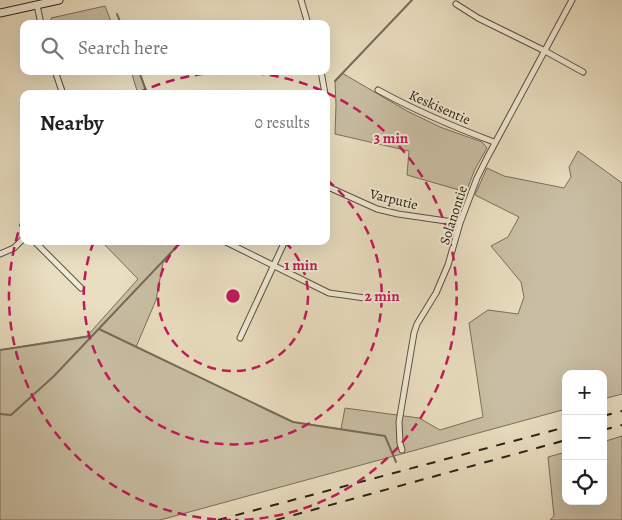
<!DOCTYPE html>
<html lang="en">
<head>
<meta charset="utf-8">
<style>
	:root { --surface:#fff; --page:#f6f6f6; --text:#222; --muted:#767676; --line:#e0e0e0 }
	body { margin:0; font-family:Alegreya,serif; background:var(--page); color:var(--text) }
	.controls { position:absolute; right:15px; bottom:15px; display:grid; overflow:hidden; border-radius:10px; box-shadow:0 5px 20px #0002 }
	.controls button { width:45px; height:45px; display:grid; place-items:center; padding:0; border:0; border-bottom:1px solid var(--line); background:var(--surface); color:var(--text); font:25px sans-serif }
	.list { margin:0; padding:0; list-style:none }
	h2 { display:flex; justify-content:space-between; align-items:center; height:65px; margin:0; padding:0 20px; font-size:21px }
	h2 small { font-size:16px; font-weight:400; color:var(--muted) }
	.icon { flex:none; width:28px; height:28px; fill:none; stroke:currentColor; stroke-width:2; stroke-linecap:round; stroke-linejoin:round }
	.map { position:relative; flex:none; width:622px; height:520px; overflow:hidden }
	.search { position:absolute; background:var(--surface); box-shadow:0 5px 20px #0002; left:20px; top:20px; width:310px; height:55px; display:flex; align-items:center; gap:12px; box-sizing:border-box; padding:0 18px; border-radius:10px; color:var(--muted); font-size:19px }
	.panel { position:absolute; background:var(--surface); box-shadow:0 5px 20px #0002; left:20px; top:90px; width:310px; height:155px; border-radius:10px }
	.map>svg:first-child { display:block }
	.green { fill:#c9bea3; stroke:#7a6f5c }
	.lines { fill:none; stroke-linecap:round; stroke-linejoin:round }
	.stream { stroke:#766b59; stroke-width:2 }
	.street-casing { stroke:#5a5040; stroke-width:7 }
	.secondary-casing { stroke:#2a2016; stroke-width:9 }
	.street { stroke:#f1ead6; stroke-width:5 }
	.secondary { stroke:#f1ead6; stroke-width:7 }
	.rail { stroke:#2a2016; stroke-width:2; stroke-dasharray:9 9; stroke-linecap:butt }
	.ring { fill:none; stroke:#c2185b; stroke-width:2.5; stroke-dasharray:9 6 }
	.labels { text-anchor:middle; stroke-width:4; stroke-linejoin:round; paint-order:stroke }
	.street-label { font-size:14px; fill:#2a2016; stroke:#f1ead6 }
	.centre { fill:#c2185b; stroke:#f1ead6; stroke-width:2.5 }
	.ring-label { font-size:15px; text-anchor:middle; font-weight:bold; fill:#c2185b; stroke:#f1ead6; stroke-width:4; stroke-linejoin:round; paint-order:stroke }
</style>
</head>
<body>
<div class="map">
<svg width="622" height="520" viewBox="0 0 622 520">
	<rect width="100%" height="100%" fill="#e9dec0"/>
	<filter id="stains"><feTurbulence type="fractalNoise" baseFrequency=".004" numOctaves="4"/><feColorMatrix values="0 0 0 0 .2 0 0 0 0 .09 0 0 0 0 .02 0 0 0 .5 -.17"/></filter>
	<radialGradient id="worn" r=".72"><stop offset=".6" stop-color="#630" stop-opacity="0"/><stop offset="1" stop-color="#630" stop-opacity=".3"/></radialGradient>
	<path class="green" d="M105 6 112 24H52L51 18Z
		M131 71H139L148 94H138Z
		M342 73 407 111 440 127 482 142 487 148 475 169 466 192 407 175 409 151 335 134 336 105 335 81Z
		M578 151 622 183V394L603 399V374H566V409L160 520H0V350L87 336 138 279 101 241H181L163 263 156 300 136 347 293 422 341 429 345 408 419 418 440 430 483 417 469 323 488 310 518 314 524 297 521 282 491 246 508 237 519 217 475 195 487 168 504 176 564 188 571 177 569 167Z
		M622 436V520H550L554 516 548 457 566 452V501H603V442Z"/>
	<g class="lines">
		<path class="stream" d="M117 14 121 24
			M139 71 147 94
			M335 81 412 0
			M99 329 293 422 385 436 396 462
			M0 350 92 336 182 241
			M0 414 11 415 54 376 91 337"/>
		<g class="street-casing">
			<path id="street" d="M301 0 308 24
				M456 4 478 18 545 51 583 72
				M37 5 41 24
				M55 71 63 94
				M321 71 325 94
				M378 90C416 111 454 127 494 142
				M326 102V119
				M326 186 377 209 398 214 460 223
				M34 241 81 288
				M224 241 329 293 372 299
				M0 254 14 248 24 238
				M240 338 285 241
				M402 450 400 443 399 422 414 333 417 324 436 293 448 265 460 223 477 178 487 158 572 0"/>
		</g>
		<g class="secondary-casing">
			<path id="secondary" d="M0 13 59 0"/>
		</g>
		<use href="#street" class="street"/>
		<use href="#secondary" class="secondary"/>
		<path class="rail" d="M603 416 622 411
			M603 430 622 425
			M218 520 566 427
			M276 520 566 440"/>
	</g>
	<g class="ring">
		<path d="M285 242A75 75 0 1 1 181 242"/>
		<path d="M327 180A149 149 0 1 1 94 241"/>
		<path d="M231 520A224 224 0 0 1 23 218M138 93A224 224 0 1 1 235 520"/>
	</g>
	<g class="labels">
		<g class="street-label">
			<text transform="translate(440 107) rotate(24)" y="5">Keskisentie</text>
			<text transform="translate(394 199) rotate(14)" y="5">Varputie</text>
			<text transform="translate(453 215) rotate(-72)" y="5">Solanontie</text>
		</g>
	</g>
	<circle cx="233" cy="296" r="8" class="centre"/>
	<g class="ring-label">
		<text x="391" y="143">3 min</text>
		<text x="301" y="270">1 min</text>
		<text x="382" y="301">2 min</text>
	</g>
	<rect width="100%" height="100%" filter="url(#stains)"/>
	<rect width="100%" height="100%" fill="url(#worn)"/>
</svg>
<div class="controls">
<button>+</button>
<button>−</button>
<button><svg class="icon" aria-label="locate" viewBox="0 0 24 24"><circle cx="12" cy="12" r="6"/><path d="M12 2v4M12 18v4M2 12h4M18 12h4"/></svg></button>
</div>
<div class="search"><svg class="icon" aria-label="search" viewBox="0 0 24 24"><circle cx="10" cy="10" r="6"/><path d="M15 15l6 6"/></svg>Search here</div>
<section class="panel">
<h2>Nearby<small>0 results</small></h2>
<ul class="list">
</ul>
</section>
</div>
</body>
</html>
